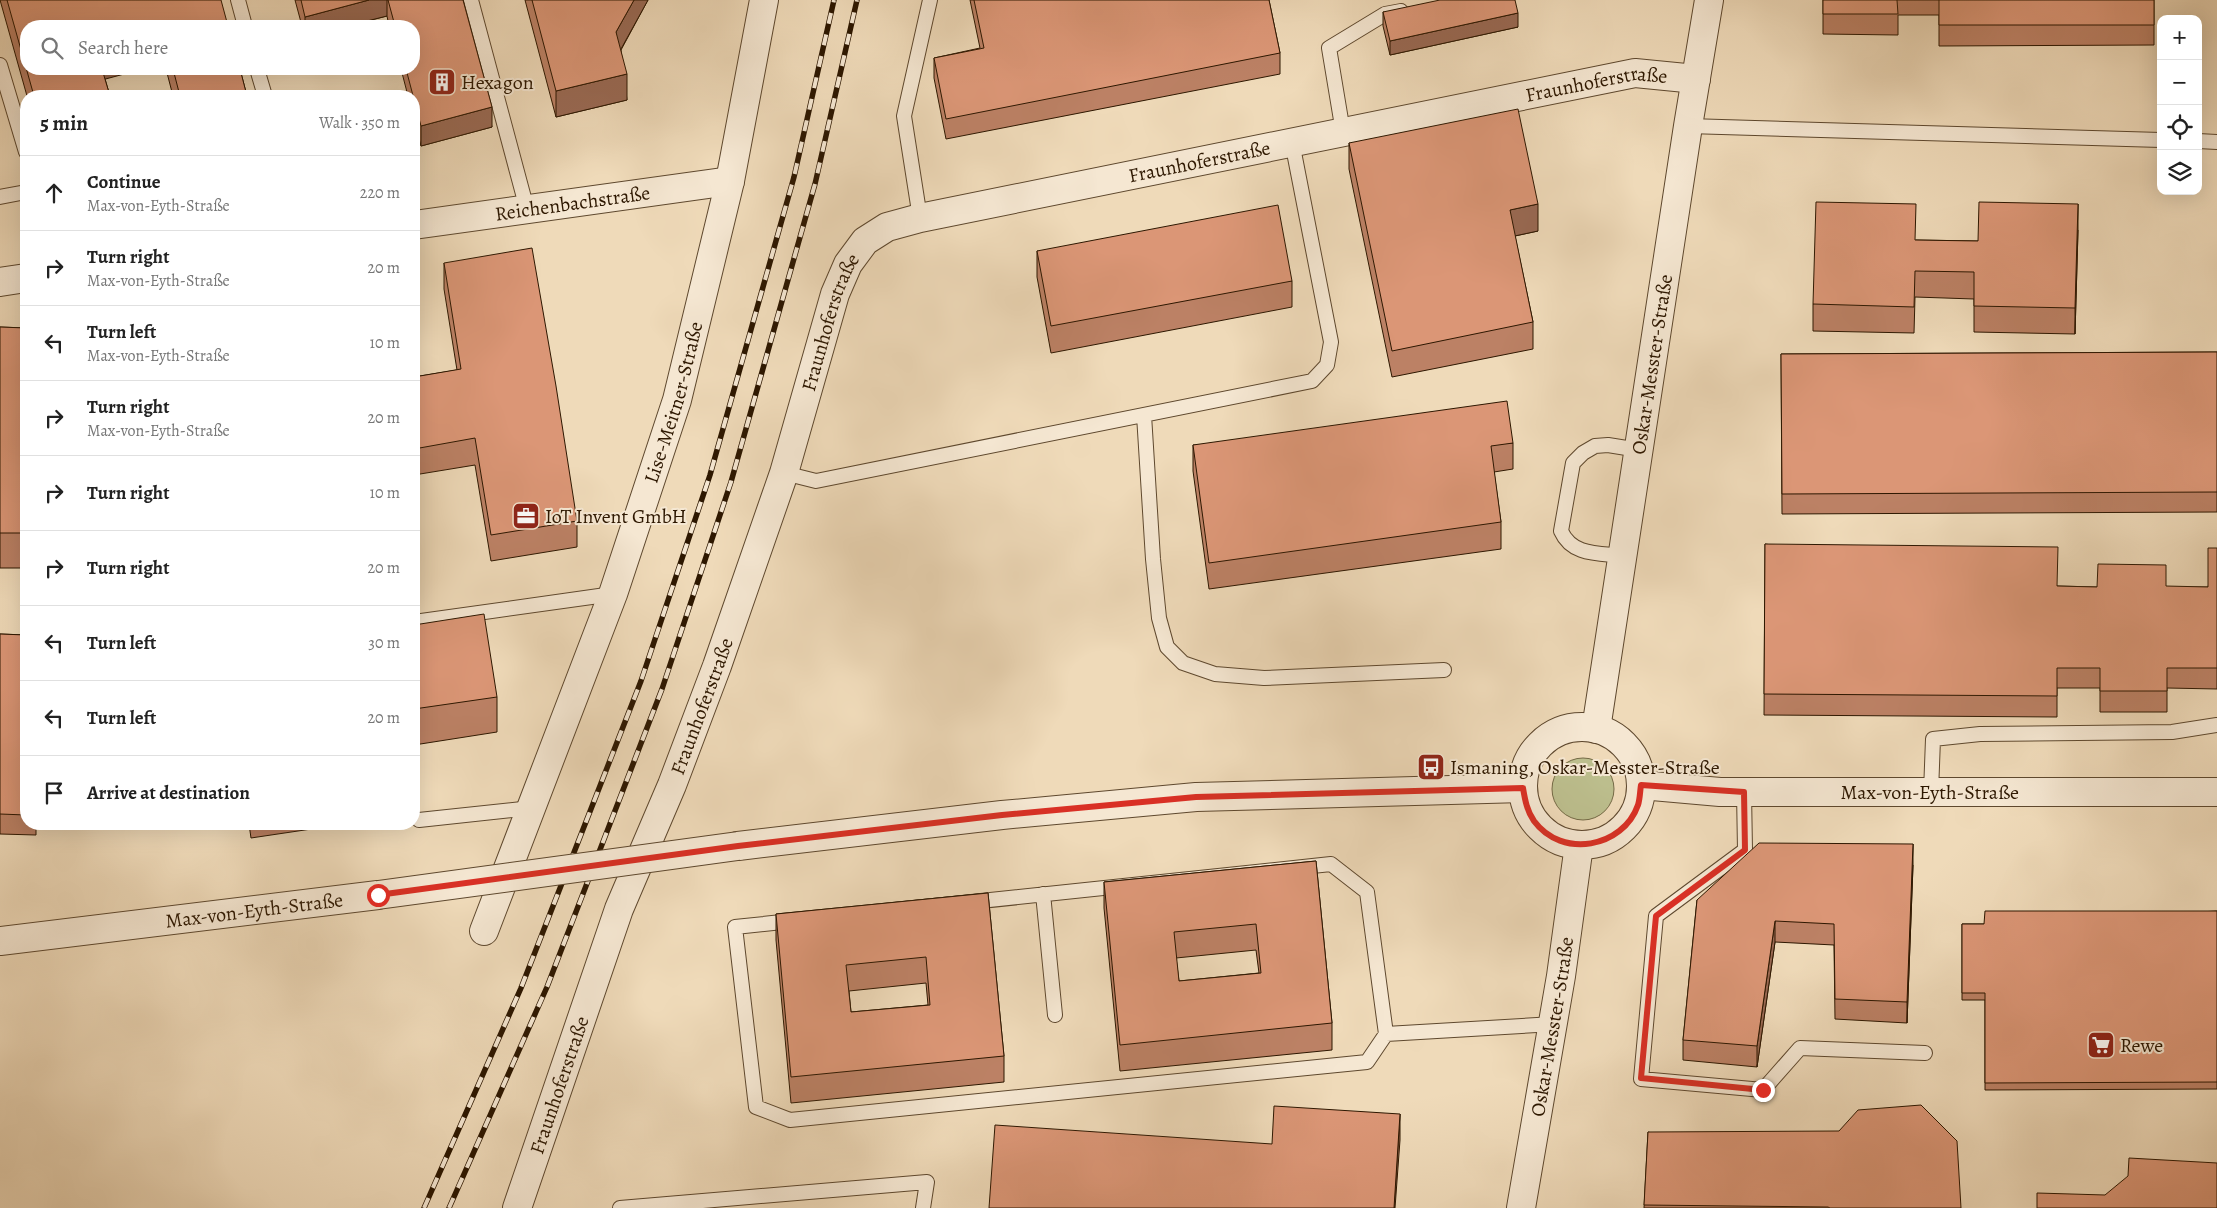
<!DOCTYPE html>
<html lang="en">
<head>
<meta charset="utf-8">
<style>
	:root { --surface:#fff; --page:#f2f2f2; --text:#222; --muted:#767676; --line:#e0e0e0 }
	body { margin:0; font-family:Alegreya,serif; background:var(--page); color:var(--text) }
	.controls { position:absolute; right:15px; top:15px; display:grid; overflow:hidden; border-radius:10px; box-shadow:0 5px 20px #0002 }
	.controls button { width:45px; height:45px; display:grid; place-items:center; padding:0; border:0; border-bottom:1px solid var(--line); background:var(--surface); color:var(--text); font:25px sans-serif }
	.stop { position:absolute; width:15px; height:15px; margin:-11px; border:4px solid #d93025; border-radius:50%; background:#fff }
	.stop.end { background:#d93025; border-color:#fff; box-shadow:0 1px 5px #0008 }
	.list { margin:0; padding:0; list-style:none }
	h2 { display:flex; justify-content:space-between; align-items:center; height:65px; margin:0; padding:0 20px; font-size:21px }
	h2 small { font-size:16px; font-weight:400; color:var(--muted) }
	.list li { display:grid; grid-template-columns:32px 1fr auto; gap:15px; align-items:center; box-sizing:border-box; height:75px; padding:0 20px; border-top:1px solid var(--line) }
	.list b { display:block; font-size:19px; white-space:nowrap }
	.list p { margin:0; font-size:16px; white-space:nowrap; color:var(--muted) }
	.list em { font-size:16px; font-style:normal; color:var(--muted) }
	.icon { flex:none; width:28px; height:28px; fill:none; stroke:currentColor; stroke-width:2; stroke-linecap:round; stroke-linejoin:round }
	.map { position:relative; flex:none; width:2217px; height:1208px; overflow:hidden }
	.search { position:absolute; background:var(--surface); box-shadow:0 5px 20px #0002; left:20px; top:20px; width:400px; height:55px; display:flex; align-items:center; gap:12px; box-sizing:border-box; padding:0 18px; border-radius:20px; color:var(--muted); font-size:19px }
	.panel { position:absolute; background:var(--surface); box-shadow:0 5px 20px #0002; left:20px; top:90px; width:400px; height:740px; border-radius:20px }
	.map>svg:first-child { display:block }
	.green { fill:#bcbe8d; stroke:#746a46 }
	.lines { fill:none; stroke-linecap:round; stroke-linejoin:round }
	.lane-casing { stroke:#5e482e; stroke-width:16 }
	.street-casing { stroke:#5e482e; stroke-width:30 }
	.lane { stroke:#f5e7d2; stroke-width:14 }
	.street { stroke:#f5e7d2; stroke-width:28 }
	.rail-casing { stroke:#2d1700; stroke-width:5.5 }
	.rail { stroke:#f5e7d2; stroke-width:4; stroke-dasharray:11; stroke-linecap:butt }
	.street-bridge-casing { stroke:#5e482e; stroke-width:30; stroke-linecap:butt }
	.street-bridge { stroke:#f5e7d2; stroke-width:28 }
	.wall { fill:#bc8165; stroke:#2d1700; fill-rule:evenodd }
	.shaded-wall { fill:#996953; stroke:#2d1700 }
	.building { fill:#db9676; stroke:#2d1700; fill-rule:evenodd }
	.route { stroke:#d93025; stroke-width:6 }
	.labels { text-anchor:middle; stroke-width:4; stroke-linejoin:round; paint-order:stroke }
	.poi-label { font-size:20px; fill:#2d1700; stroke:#f5e7d2; text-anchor:start }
	.street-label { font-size:20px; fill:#2d1700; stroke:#f5e7d2 }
</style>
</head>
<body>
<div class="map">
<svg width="2217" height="1208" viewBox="0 0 2217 1208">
	<rect width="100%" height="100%" fill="#efdab9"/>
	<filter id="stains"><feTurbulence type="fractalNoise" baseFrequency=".004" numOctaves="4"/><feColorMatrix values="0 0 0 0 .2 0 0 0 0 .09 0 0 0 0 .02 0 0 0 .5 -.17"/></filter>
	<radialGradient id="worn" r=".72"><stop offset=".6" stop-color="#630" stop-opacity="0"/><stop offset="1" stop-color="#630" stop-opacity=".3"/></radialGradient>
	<path class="green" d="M1552 789a31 31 0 1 1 62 0a31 31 0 1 1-62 0Z"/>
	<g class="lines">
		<g class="lane-casing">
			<path id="lane" d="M238 0 245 26
				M471 0 527 209
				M0 65 26 152
				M257 69 265 96
				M1688 126 2161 140
				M1343 132 1329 48 1385 14 1401 11
				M2198 141 2217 142
				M0 197 26 192
				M920 218 904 116 930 0
				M1144 415 1153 559 1159 618 1167 647 1183 663 1215 674 1264 678 1444 670
				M784 473 816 481 1312 381 1327 365 1331 342 1292 142
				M1623 556C1599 553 1572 556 1561 531L1573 463 1583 453 1595 446 1608 445 1639 450
				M414 622 613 594
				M1744 792 1745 850 1656 916 1641 1079 1763 1090 1800 1048 1925 1053
				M1931 792 1933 739 1980 734 2172 732 2217 725
				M419 820 531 808
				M1331 864 1367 892 1386 1034 1367 1062 790 1120 756 1107 735 927Z
				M1043 894 1055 1015
				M1386 1034 1554 1024
				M620 1208 927 1182 923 1208"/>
		</g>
		<g class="street-casing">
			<g id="street">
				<path id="s1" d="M414 225 730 181"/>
				<path d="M0 282 26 278"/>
				<circle cx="1582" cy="786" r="59"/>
				<path id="s2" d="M1596 729 1688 126 1709 0"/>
				<path id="s3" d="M1641 785 1720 792H2217"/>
				<path d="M738 846 1002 815 1196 797 1523 788"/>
				<path id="s4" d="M484 931 613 594 677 400 730 181 764 0"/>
				<path id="s5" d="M0 941 378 895"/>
				<path id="s6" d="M517 1208 619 909 672 785 717 666 784 473 835 294 848 264 865 241 887 227 920 218 1635 73 1696 79"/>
				<path id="s7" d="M1521 1208 1561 976 1579 845"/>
			</g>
		</g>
		<use href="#lane" class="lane"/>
		<use href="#street" class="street"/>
		<g class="rail-casing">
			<path id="rail" d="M424 1208 521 988 641 681 710 475 794 177 834 0
				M449 1208 547 987 662 689 731 482 815 184 857 0"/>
		</g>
		<use href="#rail" class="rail"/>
		<g class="street-bridge-casing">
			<path id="street-bridge" d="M378 895 738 846"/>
		</g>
		<use href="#street-bridge" class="street-bridge"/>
	</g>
	<path class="wall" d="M0 0H221L26 26 105 79 110 96H27Z
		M295 0H463L492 127 421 146 414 119V96H408L401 69H414V26H389L387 16 347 26H302Z
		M525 0H648L621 50 627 100 556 117Z
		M970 0H1269L1280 53V74L946 139 934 78V58L980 48Z
		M1823 0H2154V45L1939 46V15H1898V35L1823 34Z
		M1383 12 1518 27 1390 55 1383 26Z
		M166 69H240L247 96H173Z
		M1349 143 1538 231 1515 236 1533 322V349L1392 377 1349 169Z
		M2078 230 2075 334 1974 332V299L1915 297 1914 333 1813 331V304L1916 240 1978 241Z
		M1037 251 1292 281V307L1051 353 1037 277Z
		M444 263 577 521V547L491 561 475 465 414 475V377L457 370 444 289Z
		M0 327 26 328V568H0Z
		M2217 352V512L1782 514 1781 354Z
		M1513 443V469L1494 472 1501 522V549L1209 589 1193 471V445Z
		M1765 544 2058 586 2097 587H2208L2217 548V689L2167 688V712H2100V688H2057V717L1764 715Z
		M414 625 497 697V732L414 745Z
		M0 634 26 635V824H36V835L0 834Z
		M249 824H345L251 838Z
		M1316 861 1332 1023V1050L1120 1071 1104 908V882ZM1256 950 1259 973 1179 981 1176 958Z
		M1913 865 1907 1023 1835 1019 1834 945 1775 942 1757 1067 1683 1060V1040L1697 900Z
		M988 893 1004 1056V1082L791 1103 776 940V914ZM926 983 928 1005 851 1012 849 991Z
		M2217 911V1089L1985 1090V1000H1962V924H1984Z
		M1648 1132 1961 1208H1644Z"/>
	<path class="shaded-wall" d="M369 0H387V16L347 26H305V17Z
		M634 0H648L616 58V32Z
		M1518 13V27L1390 55V41Z
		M98 69H143L98 81Z
		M627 74V100L556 117V91Z
		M492 107V127L421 146V126Z
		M1538 204V231L1510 237V210Z
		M2078 204V230L2075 334V308Z
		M1913 844V865L1907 1023V1002Z
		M1775 921V942L1757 1067V1046Z
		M1400 1114V1140L1395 1208H1394Z"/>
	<path class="building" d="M7 0H221L228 26H26V69H102L110 96H34Z
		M301 0H369L305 17Z
		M388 0H463L492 107 421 126 406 69H414V26H395Z
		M532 0H634L616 32 627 74 556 91Z
		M974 0H1269L1280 53 946 119 934 58 984 48Z
		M1440 0H1515L1518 13 1390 41 1383 12Z
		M1823 0H1897L1898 14H1823Z
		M1939 0H2154V25H1939Z
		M173 69H240L247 96H180Z
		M1518 109 1538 204 1510 210 1533 322 1392 351 1349 143Z
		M1816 202 1916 204 1915 240 1978 241 1979 202 2078 204 2075 308 1974 306V272L1915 271 1914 307 1813 304Z
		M1278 205 1292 281 1051 326 1037 251Z
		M532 248 556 386 577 521 491 535 475 438 414 449V377L461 369 444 263Z
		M0 327 26 328V533H0Z
		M2217 352V492L1782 494 1781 354Z
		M1507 401 1513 443 1491 446 1501 522 1209 563 1193 445Z
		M1765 544 2058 547 2057 586 2097 587 2098 564 2166 565V586L2208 587V548H2217V668H2167V691H2100V668H2057V696L1764 694Z
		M484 614 497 697 414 709V625Z
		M0 634 26 635V815L0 814Z
		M1759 843 1913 844 1907 1002 1835 999 1834 924 1775 921 1757 1046 1683 1040 1697 900Z
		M1316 861 1332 1023 1120 1045 1104 882ZM1256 924 1261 973 1179 981 1174 932Z
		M988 893 1004 1056 791 1077 776 914ZM926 957 930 1005 851 1012 846 965Z
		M1985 911H2217V1082L1985 1083V993H1962V924H1984Z
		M1921 1105 1957 1141 1961 1208H1830L1828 1207 1644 1205 1648 1132 1839 1131 1858 1110Z
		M1274 1106 1400 1114 1394 1208H989L995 1125 1272 1144Z
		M2129 1158 2217 1163V1208H2037V1193L2105 1195 2128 1176Z"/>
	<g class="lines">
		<path class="route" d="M378 895 738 846 1002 815 1196 797 1523 788C1525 800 1527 811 1534 821 1562 859 1623 848 1638 805 1640 799 1640 791 1641 785L1744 792 1745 850 1656 916 1641 1078 1763 1090"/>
	</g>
	<defs>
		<g id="building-square" transform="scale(1.4375)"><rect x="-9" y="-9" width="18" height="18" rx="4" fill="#8f2418" stroke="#f5e7d2"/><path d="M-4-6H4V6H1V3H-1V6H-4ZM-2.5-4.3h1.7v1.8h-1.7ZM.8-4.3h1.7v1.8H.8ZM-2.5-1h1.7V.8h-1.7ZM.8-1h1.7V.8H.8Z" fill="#fff"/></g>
		<g id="office-square" transform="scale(1.4375)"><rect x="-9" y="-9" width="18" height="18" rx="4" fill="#8f2418" stroke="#f5e7d2"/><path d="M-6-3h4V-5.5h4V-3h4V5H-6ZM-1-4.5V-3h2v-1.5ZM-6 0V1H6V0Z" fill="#fff"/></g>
		<g id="bus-square" transform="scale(1.4375)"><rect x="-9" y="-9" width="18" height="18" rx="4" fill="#8f2418" stroke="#f5e7d2"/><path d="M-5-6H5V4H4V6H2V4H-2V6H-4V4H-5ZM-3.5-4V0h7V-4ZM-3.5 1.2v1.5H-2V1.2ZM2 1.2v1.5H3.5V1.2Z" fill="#fff"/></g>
		<g id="supermarket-square" transform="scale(1.4375)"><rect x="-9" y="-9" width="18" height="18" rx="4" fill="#8f2418" stroke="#f5e7d2"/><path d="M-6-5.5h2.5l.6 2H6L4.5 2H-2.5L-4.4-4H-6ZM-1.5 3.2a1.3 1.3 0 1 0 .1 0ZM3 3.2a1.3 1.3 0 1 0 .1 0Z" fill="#fff"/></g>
	</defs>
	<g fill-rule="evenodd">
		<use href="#building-square" x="442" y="82"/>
		<use href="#office-square" x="526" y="516"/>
		<use href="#bus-square" x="1431" y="767"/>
		<use href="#supermarket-square" x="2101" y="1045"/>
	</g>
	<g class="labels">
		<g class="poi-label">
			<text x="461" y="89">Hexagon</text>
			<text x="545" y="523">IoT Invent GmbH</text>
			<text x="1450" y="774">Ismaning, Oskar-Messter-Straße</text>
			<text x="2120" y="1052">Rewe</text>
		</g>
		<g class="street-label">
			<text dy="7" stroke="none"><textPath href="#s6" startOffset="1780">Fraunhoferstraße</textPath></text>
			<text dy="7" stroke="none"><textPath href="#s6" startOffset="1375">Fraunhoferstraße</textPath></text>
			<text dy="7" stroke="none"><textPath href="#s1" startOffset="160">Reichenbachstraße</textPath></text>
			<text dy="7" stroke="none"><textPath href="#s6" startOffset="940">Fraunhoferstraße</textPath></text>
			<text dy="7" stroke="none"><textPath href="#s2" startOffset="369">Oskar-Messter-Straße</textPath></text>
			<text dy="7" stroke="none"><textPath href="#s4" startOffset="562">Lise-Meitner-Straße</textPath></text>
			<text dy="7" stroke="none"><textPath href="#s6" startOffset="535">Fraunhoferstraße</textPath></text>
			<text dy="7" stroke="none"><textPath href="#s3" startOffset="289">Max-von-Eyth-Straße</textPath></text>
			<text dy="7" stroke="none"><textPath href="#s5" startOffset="256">Max-von-Eyth-Straße</textPath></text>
			<text dy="7" stroke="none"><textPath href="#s7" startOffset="184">Oskar-Messter-Straße</textPath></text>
			<text dy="7" stroke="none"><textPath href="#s6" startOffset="130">Fraunhoferstraße</textPath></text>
		</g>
	</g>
	<rect width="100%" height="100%" filter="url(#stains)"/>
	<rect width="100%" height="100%" fill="url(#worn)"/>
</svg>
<div class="controls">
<button>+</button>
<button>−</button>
<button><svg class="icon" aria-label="locate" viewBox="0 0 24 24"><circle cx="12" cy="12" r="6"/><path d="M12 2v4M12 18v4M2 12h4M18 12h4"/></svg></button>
<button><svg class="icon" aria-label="layers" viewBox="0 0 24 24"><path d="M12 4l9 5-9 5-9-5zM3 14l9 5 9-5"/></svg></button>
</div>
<div class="stop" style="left:378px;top:895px"></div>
<div class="stop end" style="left:1763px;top:1090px"></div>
<div class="search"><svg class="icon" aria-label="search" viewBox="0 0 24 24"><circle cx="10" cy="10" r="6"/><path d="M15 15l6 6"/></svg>Search here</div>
<section class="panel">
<h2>5 min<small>Walk · 350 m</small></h2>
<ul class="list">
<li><svg class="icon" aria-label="ahead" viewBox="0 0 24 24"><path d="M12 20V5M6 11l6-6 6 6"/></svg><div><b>Continue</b><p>Max-von-Eyth-Straße</p></div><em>220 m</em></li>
<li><svg class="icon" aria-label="right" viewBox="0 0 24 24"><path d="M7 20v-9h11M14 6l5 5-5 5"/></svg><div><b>Turn right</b><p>Max-von-Eyth-Straße</p></div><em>20 m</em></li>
<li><svg class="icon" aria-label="left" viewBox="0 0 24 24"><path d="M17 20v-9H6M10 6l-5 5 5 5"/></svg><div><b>Turn left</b><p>Max-von-Eyth-Straße</p></div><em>10 m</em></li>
<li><svg class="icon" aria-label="right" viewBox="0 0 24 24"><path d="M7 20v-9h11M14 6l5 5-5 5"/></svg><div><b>Turn right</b><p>Max-von-Eyth-Straße</p></div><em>20 m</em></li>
<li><svg class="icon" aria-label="right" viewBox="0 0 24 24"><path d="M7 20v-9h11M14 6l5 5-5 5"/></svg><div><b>Turn right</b></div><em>10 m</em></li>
<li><svg class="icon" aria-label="right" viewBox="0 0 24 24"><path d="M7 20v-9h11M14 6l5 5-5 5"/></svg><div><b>Turn right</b></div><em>20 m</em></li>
<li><svg class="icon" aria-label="left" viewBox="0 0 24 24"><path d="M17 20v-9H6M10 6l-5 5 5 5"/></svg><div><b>Turn left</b></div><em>30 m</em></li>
<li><svg class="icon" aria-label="left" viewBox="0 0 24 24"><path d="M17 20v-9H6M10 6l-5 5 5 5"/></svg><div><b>Turn left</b></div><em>20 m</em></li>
<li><svg class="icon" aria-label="arrive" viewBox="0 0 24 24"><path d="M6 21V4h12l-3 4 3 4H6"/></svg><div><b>Arrive at destination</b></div></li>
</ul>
</section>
</div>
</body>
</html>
